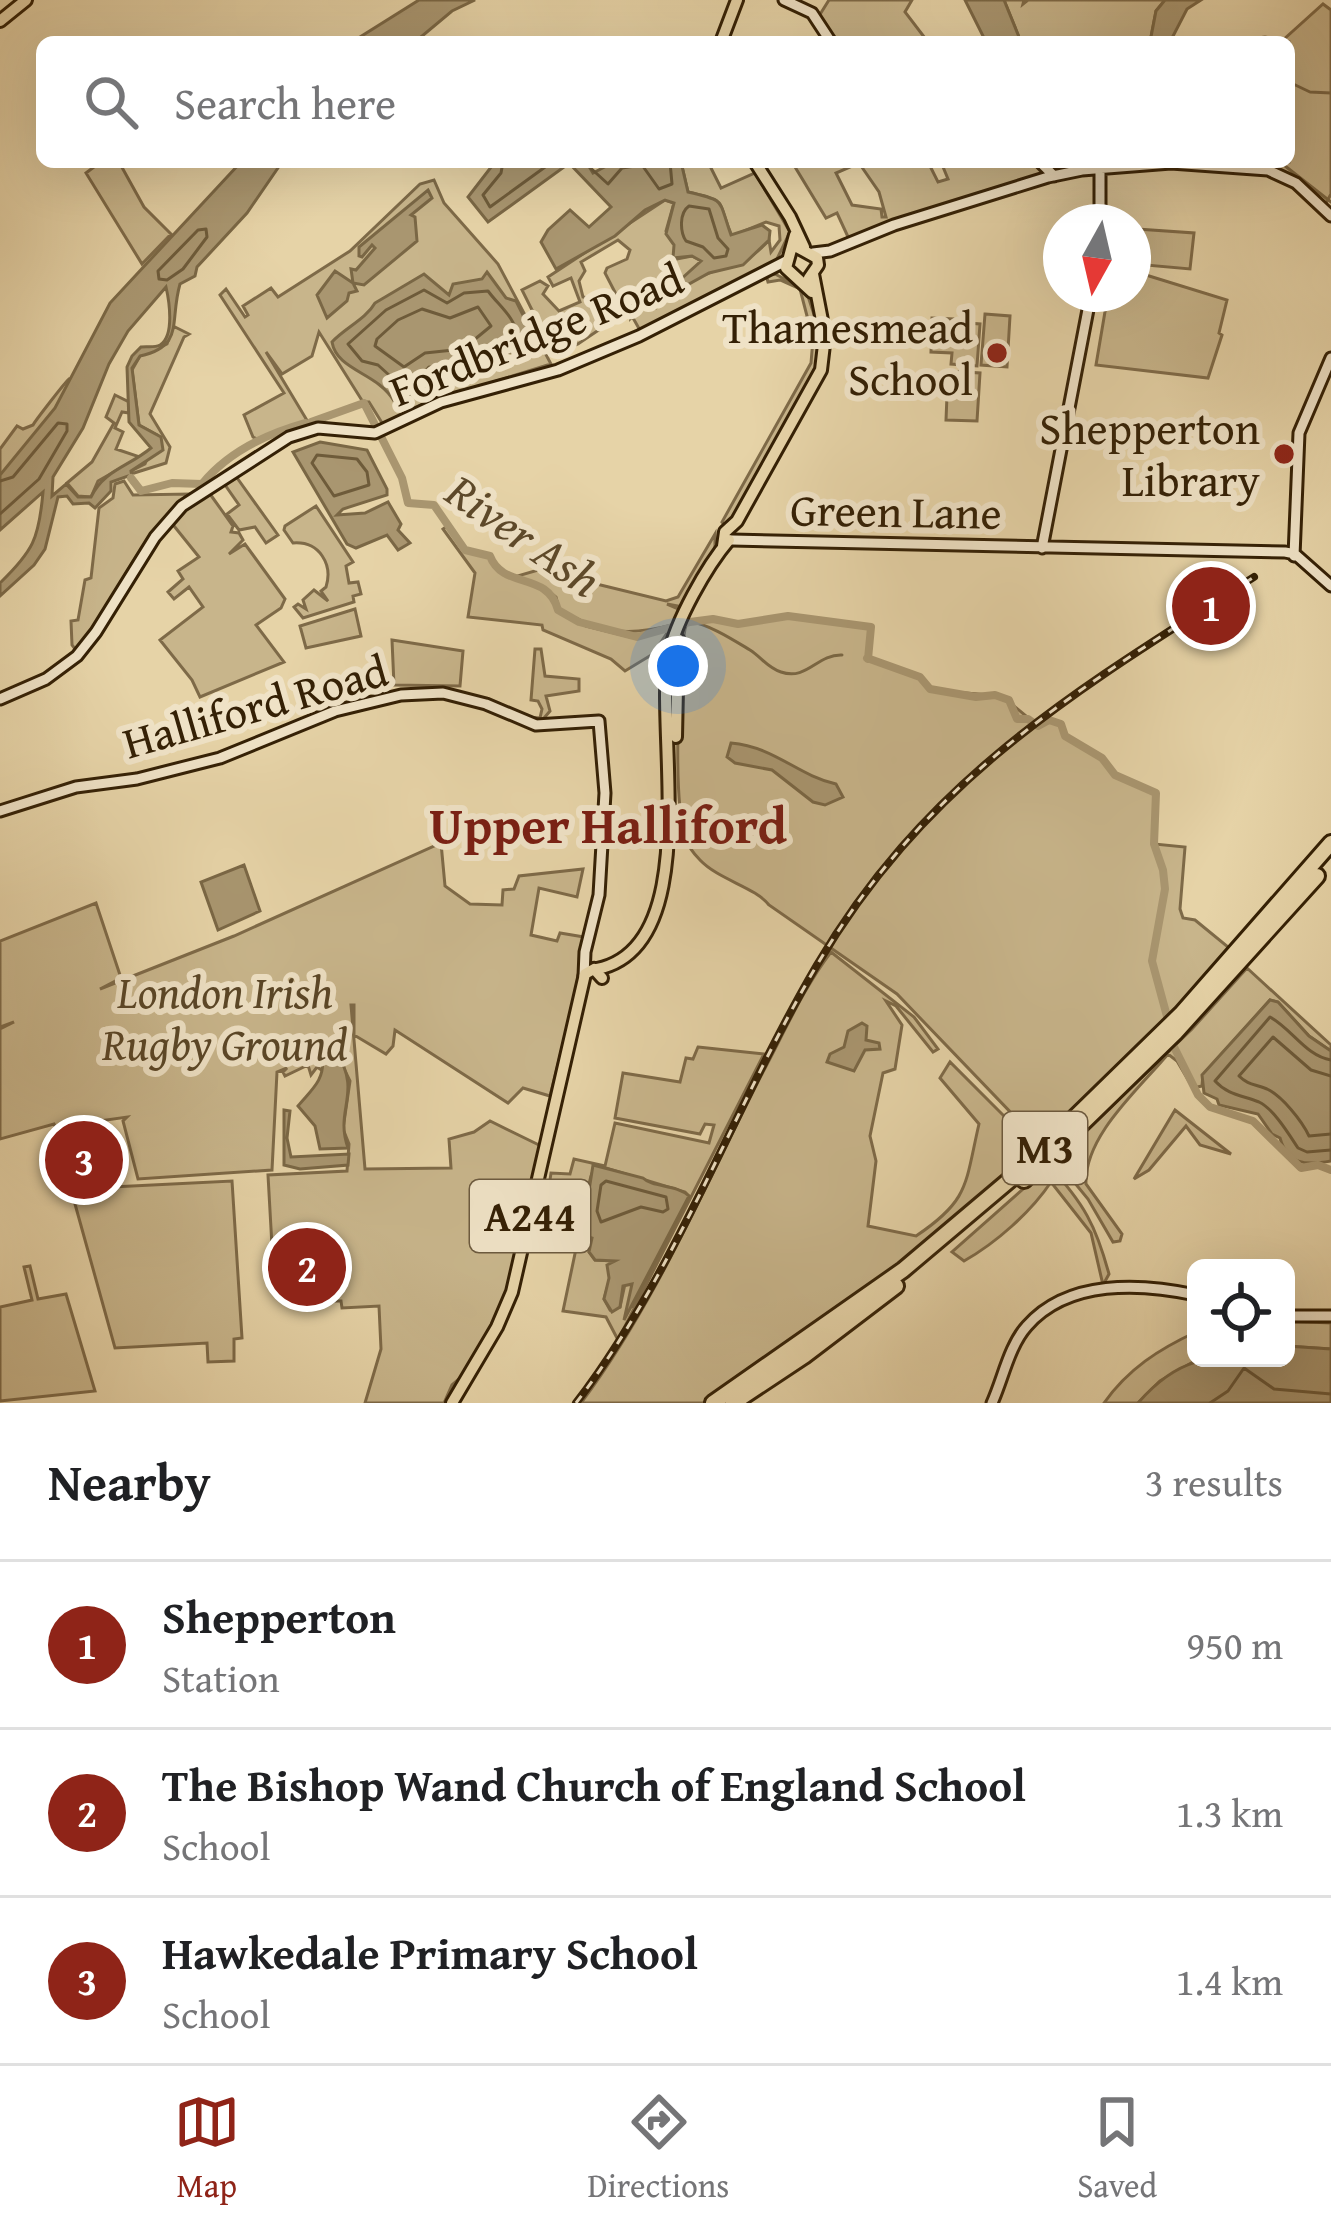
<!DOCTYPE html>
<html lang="en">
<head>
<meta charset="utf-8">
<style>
	:root { --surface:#fff; --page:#f2f2f2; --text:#202124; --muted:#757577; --line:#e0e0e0; --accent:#8f2418 }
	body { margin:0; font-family:"Gentium Book Plus",serif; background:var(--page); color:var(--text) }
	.controls { position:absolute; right:36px; bottom:36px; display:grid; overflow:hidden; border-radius:18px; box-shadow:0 12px 48px #0002 }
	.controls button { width:108px; height:108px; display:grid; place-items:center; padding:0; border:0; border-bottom:3px solid var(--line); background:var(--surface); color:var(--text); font:60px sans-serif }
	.compass { position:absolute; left:1043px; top:204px; width:108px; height:108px; border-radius:50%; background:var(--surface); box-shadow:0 12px 48px #0002; rotate:188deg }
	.you { position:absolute; left:678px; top:666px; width:42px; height:42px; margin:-30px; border:9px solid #fff; border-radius:50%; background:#1a73e8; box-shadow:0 0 0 18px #1a73e833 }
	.badge { display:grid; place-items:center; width:78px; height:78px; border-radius:50%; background:var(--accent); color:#fff; font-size:39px; font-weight:700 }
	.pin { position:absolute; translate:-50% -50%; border:6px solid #fff; box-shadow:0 3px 12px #0006 }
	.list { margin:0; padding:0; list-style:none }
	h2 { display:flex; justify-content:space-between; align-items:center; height:156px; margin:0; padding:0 48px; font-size:51px }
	h2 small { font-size:39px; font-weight:400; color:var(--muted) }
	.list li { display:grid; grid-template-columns:78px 1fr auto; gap:36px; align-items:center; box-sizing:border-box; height:168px; padding:0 48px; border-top:3px solid var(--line) }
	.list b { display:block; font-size:45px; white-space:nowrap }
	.list p { margin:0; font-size:39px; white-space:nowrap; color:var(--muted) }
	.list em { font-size:39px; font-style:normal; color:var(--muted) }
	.icon { flex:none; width:66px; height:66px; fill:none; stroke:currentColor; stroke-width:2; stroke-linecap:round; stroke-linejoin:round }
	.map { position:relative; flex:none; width:1331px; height:1403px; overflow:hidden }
	.search { position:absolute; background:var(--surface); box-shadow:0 12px 48px #0002; left:36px; right:36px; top:36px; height:132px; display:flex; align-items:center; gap:30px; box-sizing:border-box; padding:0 42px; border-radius:18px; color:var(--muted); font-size:45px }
	.sheet { height:660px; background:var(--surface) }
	nav { display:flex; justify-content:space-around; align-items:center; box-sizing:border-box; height:168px; border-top:3px solid var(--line); background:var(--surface); font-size:33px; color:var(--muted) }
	nav a { display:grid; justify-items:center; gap:6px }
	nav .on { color:var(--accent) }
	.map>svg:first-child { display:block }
	.green { fill:#c8b58b; stroke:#7e6a48; stroke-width:3; fill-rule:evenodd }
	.water { fill:#a99670; stroke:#7a6745; stroke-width:3; fill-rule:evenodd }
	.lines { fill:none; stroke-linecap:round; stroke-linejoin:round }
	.shore { stroke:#6e5b3a; stroke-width:3 }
	.stream { stroke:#7a6745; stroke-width:3 }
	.river { stroke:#a99670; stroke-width:8 }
	.secondary-casing { stroke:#342005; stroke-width:15 }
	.primary-casing { stroke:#342005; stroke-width:16 }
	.highway-casing { stroke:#342005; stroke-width:20 }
	.secondary { stroke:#efe2c6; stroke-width:9 }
	.primary { stroke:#e6d3a7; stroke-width:10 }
	.highway { stroke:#e6d3a7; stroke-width:14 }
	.rail-casing { stroke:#342005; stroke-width:8 }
	.rail { stroke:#efe2c6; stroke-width:3; stroke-dasharray:9; stroke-linecap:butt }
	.poi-dot { fill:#8f2418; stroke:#efe2c6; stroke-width:4.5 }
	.labels { text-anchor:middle; stroke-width:12; stroke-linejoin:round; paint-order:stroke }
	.shield { fill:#efe2c6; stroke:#6c5a3f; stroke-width:3 }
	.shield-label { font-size:42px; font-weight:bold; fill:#342005 }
	.poi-label { font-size:45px; fill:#342005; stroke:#efe2c6; text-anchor:end }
	.street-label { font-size:45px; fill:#342005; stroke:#efe2c6 }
	.park-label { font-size:45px; font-style:italic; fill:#594526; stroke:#efe2c6 }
	.water-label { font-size:48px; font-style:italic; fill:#5d492a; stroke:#efe2c6 }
	.quarter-label { font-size:51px; font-weight:bold; fill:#7a1f14; stroke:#efe2c6 }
</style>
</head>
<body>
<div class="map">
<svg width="1331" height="1403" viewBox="0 0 1331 1403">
	<rect width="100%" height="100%" fill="#e6d3a7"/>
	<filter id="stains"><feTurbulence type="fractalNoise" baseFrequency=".00167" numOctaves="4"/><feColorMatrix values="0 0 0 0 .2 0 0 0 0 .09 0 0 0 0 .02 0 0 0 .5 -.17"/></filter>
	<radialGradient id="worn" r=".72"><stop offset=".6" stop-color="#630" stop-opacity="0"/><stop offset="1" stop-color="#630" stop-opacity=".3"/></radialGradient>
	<path class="green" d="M829 0H912L905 12 928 42H834L819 16Z
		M1004 0H1024L1023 4 1028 0H1165L1156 11 1150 42H1021Z
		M1323 4 1331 10V194L1325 205 1282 175 1225 167V162H1289V42H1229L1265 37 1283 40Z
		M90 162H119L144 207 171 234 142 264 86 173 94 167Z
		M681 162H708L721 188 755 173 790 232 775 263 641 332 633 318 642 308H651L646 302C668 297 687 281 709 273 734 264 751 261 769 240L771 252 780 240 779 226 766 222 732 236C716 200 730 201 688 192Z
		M792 162H928L938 182 948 179 941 162H1038L1048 173 895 220 849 239 837 213 826 218ZM859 163 879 192 886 217H882L881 209 852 205 836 173Z
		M434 180 444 203 498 264 551 364 423 404 384 426 369 402H363L319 332 312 356 282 374 266 352 311 427 284 439 280 432 260 441 253 437 244 415 284 393 220 295 226 289 245 317 248 315 243 306 271 288 278 297 350 251 420 184Z
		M665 200 674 203 666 231 675 245 677 259 692 256 702 261C682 286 660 292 633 304L631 298 619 300 605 273 607 268 627 259 630 250 618 240 581 262 585 271 579 281 583 297 604 301 615 319 578 344 554 354 522 290 540 281 548 286 543 294 559 311 580 302 571 278 553 286 548 277Z
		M1137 229 1194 233 1190 269 1134 264Z
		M1133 271 1227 300 1219 333 1222 335 1208 378 1096 365 1108 294H1133Z
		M775 274 806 290 821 336 819 365 734 521 726 527 722 522 811 363 813 339 800 289 780 280 768 282 766 275Z
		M985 314 1010 316 1007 367 981 365Z
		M932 318 953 319V335L955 322 980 324 977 366 951 364 952 353 931 352Z
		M173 326 189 334 184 337 150 414 170 447 166 463 134 473 131 471 145 464 157 435 139 425 132 370 140 356 167 344Z
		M948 371 980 373 977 421 946 420Z
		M69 379 71 381 40 435 21 452 0 482V449L17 426 23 429 33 425C35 421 66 381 69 379Z
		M115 395 129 402V413L122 412 115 428 123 432 116 449 140 457 98 481 91 497 78 496 67 483 92 462 114 423 106 417Z
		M235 475 278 535 266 543 255 527 239 530 227 514 239 505 223 482Z
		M124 481 133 495 188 494C140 537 112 600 79 654L72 645 71 621 78 620 85 580 91 578 99 508 113 498 115 484Z
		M210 494 233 526 231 532 239 533 243 540 229 554 245 544 285 599 281 608 256 625 284 662 200 697 192 680 160 640 203 607 189 587 174 599 168 592 183 579 178 571 199 557 170 521 204 495Z
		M316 506 353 562 346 566 349 583 358 582 361 594 353 596 354 602 303 618 294 607 298 604 306 609 303 600 314 590 328 601 321 591 326 587C333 565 320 541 293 543L284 530 285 526Z
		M447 526 469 553 490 556 497 570 511 578 545 568 575 567 576 579 666 601 678 597 715 534V550L683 607 667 604 681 610 672 625C627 637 600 633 559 609L556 597 543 587 554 599 556 610 586 626 630 637 669 630 653 654 625 671 611 659 543 630 542 625 468 617 475 573 443 529Z
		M355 609 361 636 306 648 300 626Z
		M788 616 871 627 869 659 920 677 929 690 1002 696 1038 726 1049 720 1061 724 1065 736 1102 758 1115 774 1156 793 1154 844 1185 847 1180 909 1183 918 1195 920 1233 951 1042 1145 897 994 769 905C755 887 719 880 700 860 693 853 688 846 685 837 673 798 678 671 685 629L687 623 713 619 738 624Z
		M392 640 463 651 460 686 394 685Z
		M535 649H541L545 676 579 679V691L546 696 550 711 544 718 550 720 533 723 528 717 540 718 542 709 538 701 531 700Z
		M441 843 445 886 470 904 502 905 503 890 514 889 519 876 583 869 577 897 539 888 531 935 557 941 560 933 584 937 575 996 550 1096 523 1088 508 1103 395 1030 393 1046 386 1054 354 1035V1005H351L365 1169 451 1168 449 1139 474 1132 490 1121 541 1146 524 1214 509 1215 508 1225 516 1227 521 1254 514 1284 474 1366 452 1385 444 1403H365L381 1349 379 1306 342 1308 341 1301H334V1293L314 1296 312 1270 287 1271 284 1282H274L268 1175 347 1171 349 1144 343 1129 350 1081 336 1052 322 1056 323 1071 317 1067 311 1075 308 1065 285 1076 283 1072 287 1068 277 1072 272 1170 138 1179 123 1121 127 1117 99 1121 98 1129 62 1138 54 1124 0 1139V1029L14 1022 0 1027V941L96 903 121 978 100 989 234 936Z
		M831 952 914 1017 938 1049 933 1052 896 1006 886 1001 902 1025 895 1069 883 1073 870 1136 876 1161 868 1226 916 1236C970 1200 965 1184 979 1124L940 1078 950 1062 1037 1149 881 1280 703 1403H581C656 1303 706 1183 763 1072 784 1033 804 987 831 952Z
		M1247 968 1331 1045V1051L1309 1036 1278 1002 1270 1000 1203 1075 1202 1086 1193 1088 1177 1061 1168 1054C1139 1089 1084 1136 1086 1184L1122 1234 1120 1241 1113 1242 1088 1199 1056 1160 1192 1029Z
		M698 1047 764 1054 618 1340 606 1317 563 1311 577 1244 564 1242 563 1237 547 1236 546 1207 551 1173 570 1174 574 1159 605 1166 615 1123 709 1143 714 1125 705 1124 700 1134 615 1118 623 1073 680 1082 686 1058 693 1059ZM596 1165 685 1192 689 1196 636 1302 633 1305 632 1284H625L620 1307 610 1310 604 1299 615 1261 595 1260 589 1252C596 1223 579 1193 596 1165Z
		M1175 1110 1231 1154 1200 1145 1186 1126 1149 1170 1134 1179Z
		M1049 1166C1084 1203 1096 1226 1109 1274L1103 1285 1091 1233 1051 1182C1031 1212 996 1243 964 1261L952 1252Z
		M232 1181 242 1338 234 1339V1361L208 1362 207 1343 115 1348 75 1204 112 1187Z
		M30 1266 38 1299 66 1294 95 1391 0 1401V1307L32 1300 24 1267Z
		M1286 1321 1331 1323V1349L1286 1346Z
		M1196 1332V1358H1200L1160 1381 1138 1403H1104C1128 1369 1159 1349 1196 1332Z"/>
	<path class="water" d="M419 0H475L452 11 415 42H352Z
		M965 0H1004L1021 42H986Z
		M1165 0H1201L1187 9 1170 42H1150L1156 11Z
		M241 162H282L247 213 197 267 195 276 180 284C169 322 185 346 140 356L132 368 139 425 161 437 163 450 131 471 133 484 128 476 111 482V491L95 508 89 503 73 504 67 496 58 497 45 549 34 565 0 596V583C33 551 39 539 43 492L0 530V475L55 408 110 303ZM166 287C169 300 175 336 160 345 154 348 147 346 141 347L132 356 127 367 129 422 151 448C128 467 104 470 91 497H78L66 484 52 496 53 477 83 428 109 364 128 331Z
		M495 162H562L564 167 488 222 468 197Z
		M568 162H602L590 168 593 173 614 162H681L688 192C727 201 718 199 731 235L762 225 770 231 769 240 743 265 709 273 662 299 648 301 646 304 652 308H642L631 318 633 304 669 290 701 261 692 256 673 258 674 245 666 234 674 203 665 200 645 210 615 236 556 269 541 242 548 230 570 210 589 227 611 207Z
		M428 190 432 198 411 215 415 217 417 241 364 285 353 283 351 269 356 270 375 248 372 245 362 257 359 256V247Z
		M335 271 353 283 357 291 349 293 347 301 327 318 317 295Z
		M487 272 506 298 516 301 538 345 491 357V367L485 375 455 378 443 387 436 384 435 377 428 391 394 401C377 372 337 371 332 342 345 328 366 319 375 303L424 274 449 295 453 284 482 279Z
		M320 442 367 450 387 489V495L343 509 337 515 365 513 388 502 401 524 398 530 410 543 398 550 387 535 356 548 347 544 293 452Z
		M731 743C775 747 797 775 836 784L843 797 825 805 813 802 772 770 735 763 727 757Z
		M244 865 260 911 218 930 201 882Z
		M1270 1000 1278 1002 1309 1036 1331 1051V1161C1305 1166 1287 1164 1280 1138L1272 1134 1258 1114 1219 1105 1217 1099 1204 1093 1202 1075Z
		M862 1023 867 1026 866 1040 879 1043 880 1049 865 1050 854 1071 827 1062 830 1054 844 1047 848 1031Z
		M336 1052C363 1093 334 1109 348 1148L320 1149 315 1126 298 1106C310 1091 326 1080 322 1057Z
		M284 1110 290 1111 287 1138 291 1157 349 1154 348 1165 300 1169 284 1165Z
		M593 1165 643 1178C653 1188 676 1184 689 1196L624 1320 632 1284 623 1286 620 1307 612 1312 604 1299 609 1278 607 1265 615 1261 595 1260 589 1252 592 1238 582 1235Z
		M1286 1346 1331 1349V1403H1138C1186 1348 1220 1358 1286 1358Z"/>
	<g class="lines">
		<path class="shore" d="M503 162 501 173 483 195 490 207 552 162
			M584 162 608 184 622 168 642 165 659 189 672 184 670 162
			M689 206 709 209 718 238 728 249 726 256 714 258 703 247 686 241C680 232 679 213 689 206Z
			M206 229 207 237 183 269 167 280 159 279 158 271 198 230Z
			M424 290 447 303 464 293 488 291C499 306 515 317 518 337L485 347 473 363 445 369 429 367 415 383 400 385 378 365 362 361 348 344 386 310Z
			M478 307 491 326 463 349 425 353 404 367 375 346 377 339 398 320 422 309 450 318Z
			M317 455 357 459 367 472 369 485 334 496 312 463Z
			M0 481 13 477 58 423 67 424V431L39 479 0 514
			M1331 1060C1306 1056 1292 1029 1270 1017L1215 1081C1228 1095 1241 1095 1259 1102 1274 1109 1290 1136 1298 1148L1307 1152 1331 1150
			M1331 1076 1311 1070 1273 1037 1239 1076C1248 1085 1255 1084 1267 1089 1282 1096 1302 1121 1309 1136L1331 1134
			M606 1181 666 1197 668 1209 663 1212 641 1207 601 1222 597 1211 601 1185Z
			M1210 1403 1228 1391 1244 1368 1274 1389 1331 1394"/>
		<path class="stream" d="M1289 82 1310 92 1331 93
			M1280 162 1331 202
			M690 622C707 623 735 641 750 650 761 657 768 668 781 672 807 681 817 654 842 655"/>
		<path class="river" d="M311 422 364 403 402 478 408 503 434 505 465 550 490 556C503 590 548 571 558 610L579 622 637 637 690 622 713 619 738 624 788 616 871 627 868 659
			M131 478 141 491 172 483 202 484C228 452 266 434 305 423
			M867 658 920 677 930 689 976 697 995 695 1009 700 1017 719H1028L1038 726 1049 720 1061 724 1065 736 1102 758 1115 775 1156 793 1154 844 1163 870 1165 889 1152 961 1168 1020
			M1173 1045 1198 1095 1210 1107 1253 1121 1301 1168 1318 1165 1331 1170"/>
		<g class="secondary-casing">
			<path id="secondary" d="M784 0 812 13 831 42
				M1040 162 1054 176
				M1100 222V168
				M813 253 830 251 894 225 1048 177 1082 170 1171 163 1268 170 1296 183 1331 216
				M732 540 1285 552 1295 554 1331 586
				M1042 548 1091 294
				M1294 556 1299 433 1331 358
				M0 699 46 679 77 656 96 632 155 537 182 506 289 437 318 428 375 433 441 402 558 370 639 336 786 261
				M0 811 76 787 137 779 220 758 335 711 401 695 443 693 486 704 536 725 599 721 605 793 599 895 585 952 584 976
				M1286 1316H1331
				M992 1403C1003 1379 1009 1346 1027 1326 1068 1279 1141 1283 1196 1295"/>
		</g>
		<g class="primary-casing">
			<path id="primary" d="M0 21 26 0
				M721 42 737 0
				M755 162 790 217 804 247
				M795 235 786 268 812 292
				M797 247 817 258 818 265 809 278
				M723 546 725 532 737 521 821 370 825 336 813 274
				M676 737 678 639
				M597 969C706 947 654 727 669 654 676 621 706 567 729 540
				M452 1403 497 1327 512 1292 585 974 594 969 602 978"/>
		</g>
		<g class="highway-casing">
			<path id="highway" d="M1024 1180 1175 1033 1317 876
				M713 1403 903 1270 1019 1172 1181 1014 1331 843
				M733 1403 804 1356 896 1286"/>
		</g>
		<use href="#secondary" class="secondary"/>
		<use href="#primary" class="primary"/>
		<use href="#highway" class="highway"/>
		<g class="rail-casing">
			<path id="rail" d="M576 1403C677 1271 733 1108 817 965 928 777 1077 690 1254 577"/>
		</g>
		<use href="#rail" class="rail"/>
	</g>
	<g class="poi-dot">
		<circle cx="997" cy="353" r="12"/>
		<circle cx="1284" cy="454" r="12"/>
	</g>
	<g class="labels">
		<g class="shield">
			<rect x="1003" y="1112" width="84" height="72" rx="9"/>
			<rect x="470" y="1180" width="120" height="72" rx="9"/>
		</g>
		<g class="shield-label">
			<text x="1045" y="1163">M3</text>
			<text x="530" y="1231">A244</text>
		</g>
		<g class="poi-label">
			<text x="973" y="343">Thamesmead<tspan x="973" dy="52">School</tspan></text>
			<text x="1260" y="444">Shepperton<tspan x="1260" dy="52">Library</tspan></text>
		</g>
		<g class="street-label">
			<text transform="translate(536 334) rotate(-22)" y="16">Fordbridge Road</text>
			<text transform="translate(896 511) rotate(1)" y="16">Green Lane</text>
			<text transform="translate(255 706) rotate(-16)" y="16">Halliford Road</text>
		</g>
		<g class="park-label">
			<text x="225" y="1008">London Irish<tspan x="225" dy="52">Rugby Ground</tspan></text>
		</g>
		<g class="water-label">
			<text transform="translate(524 535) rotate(35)" y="17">River Ash</text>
		</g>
		<g class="quarter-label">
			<text x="608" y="843">Upper Halliford</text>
		</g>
	</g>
	<rect width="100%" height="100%" filter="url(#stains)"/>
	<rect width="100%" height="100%" fill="url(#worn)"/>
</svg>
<div class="controls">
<button><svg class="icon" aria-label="locate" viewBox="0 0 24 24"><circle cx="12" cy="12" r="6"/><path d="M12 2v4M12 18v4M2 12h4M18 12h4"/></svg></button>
</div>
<svg class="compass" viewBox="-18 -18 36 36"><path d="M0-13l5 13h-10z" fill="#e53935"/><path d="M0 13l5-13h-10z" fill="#757577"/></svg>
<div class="you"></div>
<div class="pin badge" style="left:1211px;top:606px">1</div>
<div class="pin badge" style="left:307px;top:1267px">2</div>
<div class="pin badge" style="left:84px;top:1160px">3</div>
<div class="search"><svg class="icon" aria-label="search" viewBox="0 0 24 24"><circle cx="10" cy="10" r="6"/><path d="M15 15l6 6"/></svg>Search here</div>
</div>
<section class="sheet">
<h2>Nearby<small>3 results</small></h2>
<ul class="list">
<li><span class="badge">1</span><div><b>Shepperton</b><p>Station</p></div><em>950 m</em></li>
<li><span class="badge">2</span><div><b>The Bishop Wand Church of England School</b><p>School</p></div><em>1.3 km</em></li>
<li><span class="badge">3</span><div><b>Hawkedale Primary School</b><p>School</p></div><em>1.4 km</em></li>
</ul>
</section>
<nav>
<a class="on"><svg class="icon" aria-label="map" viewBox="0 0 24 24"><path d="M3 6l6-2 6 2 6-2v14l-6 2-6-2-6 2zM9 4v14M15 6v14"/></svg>Map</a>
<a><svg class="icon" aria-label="directions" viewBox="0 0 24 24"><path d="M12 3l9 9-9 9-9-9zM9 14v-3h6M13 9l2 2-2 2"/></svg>Directions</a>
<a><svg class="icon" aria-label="saved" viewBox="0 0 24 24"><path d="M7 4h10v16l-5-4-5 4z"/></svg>Saved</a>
</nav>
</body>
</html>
